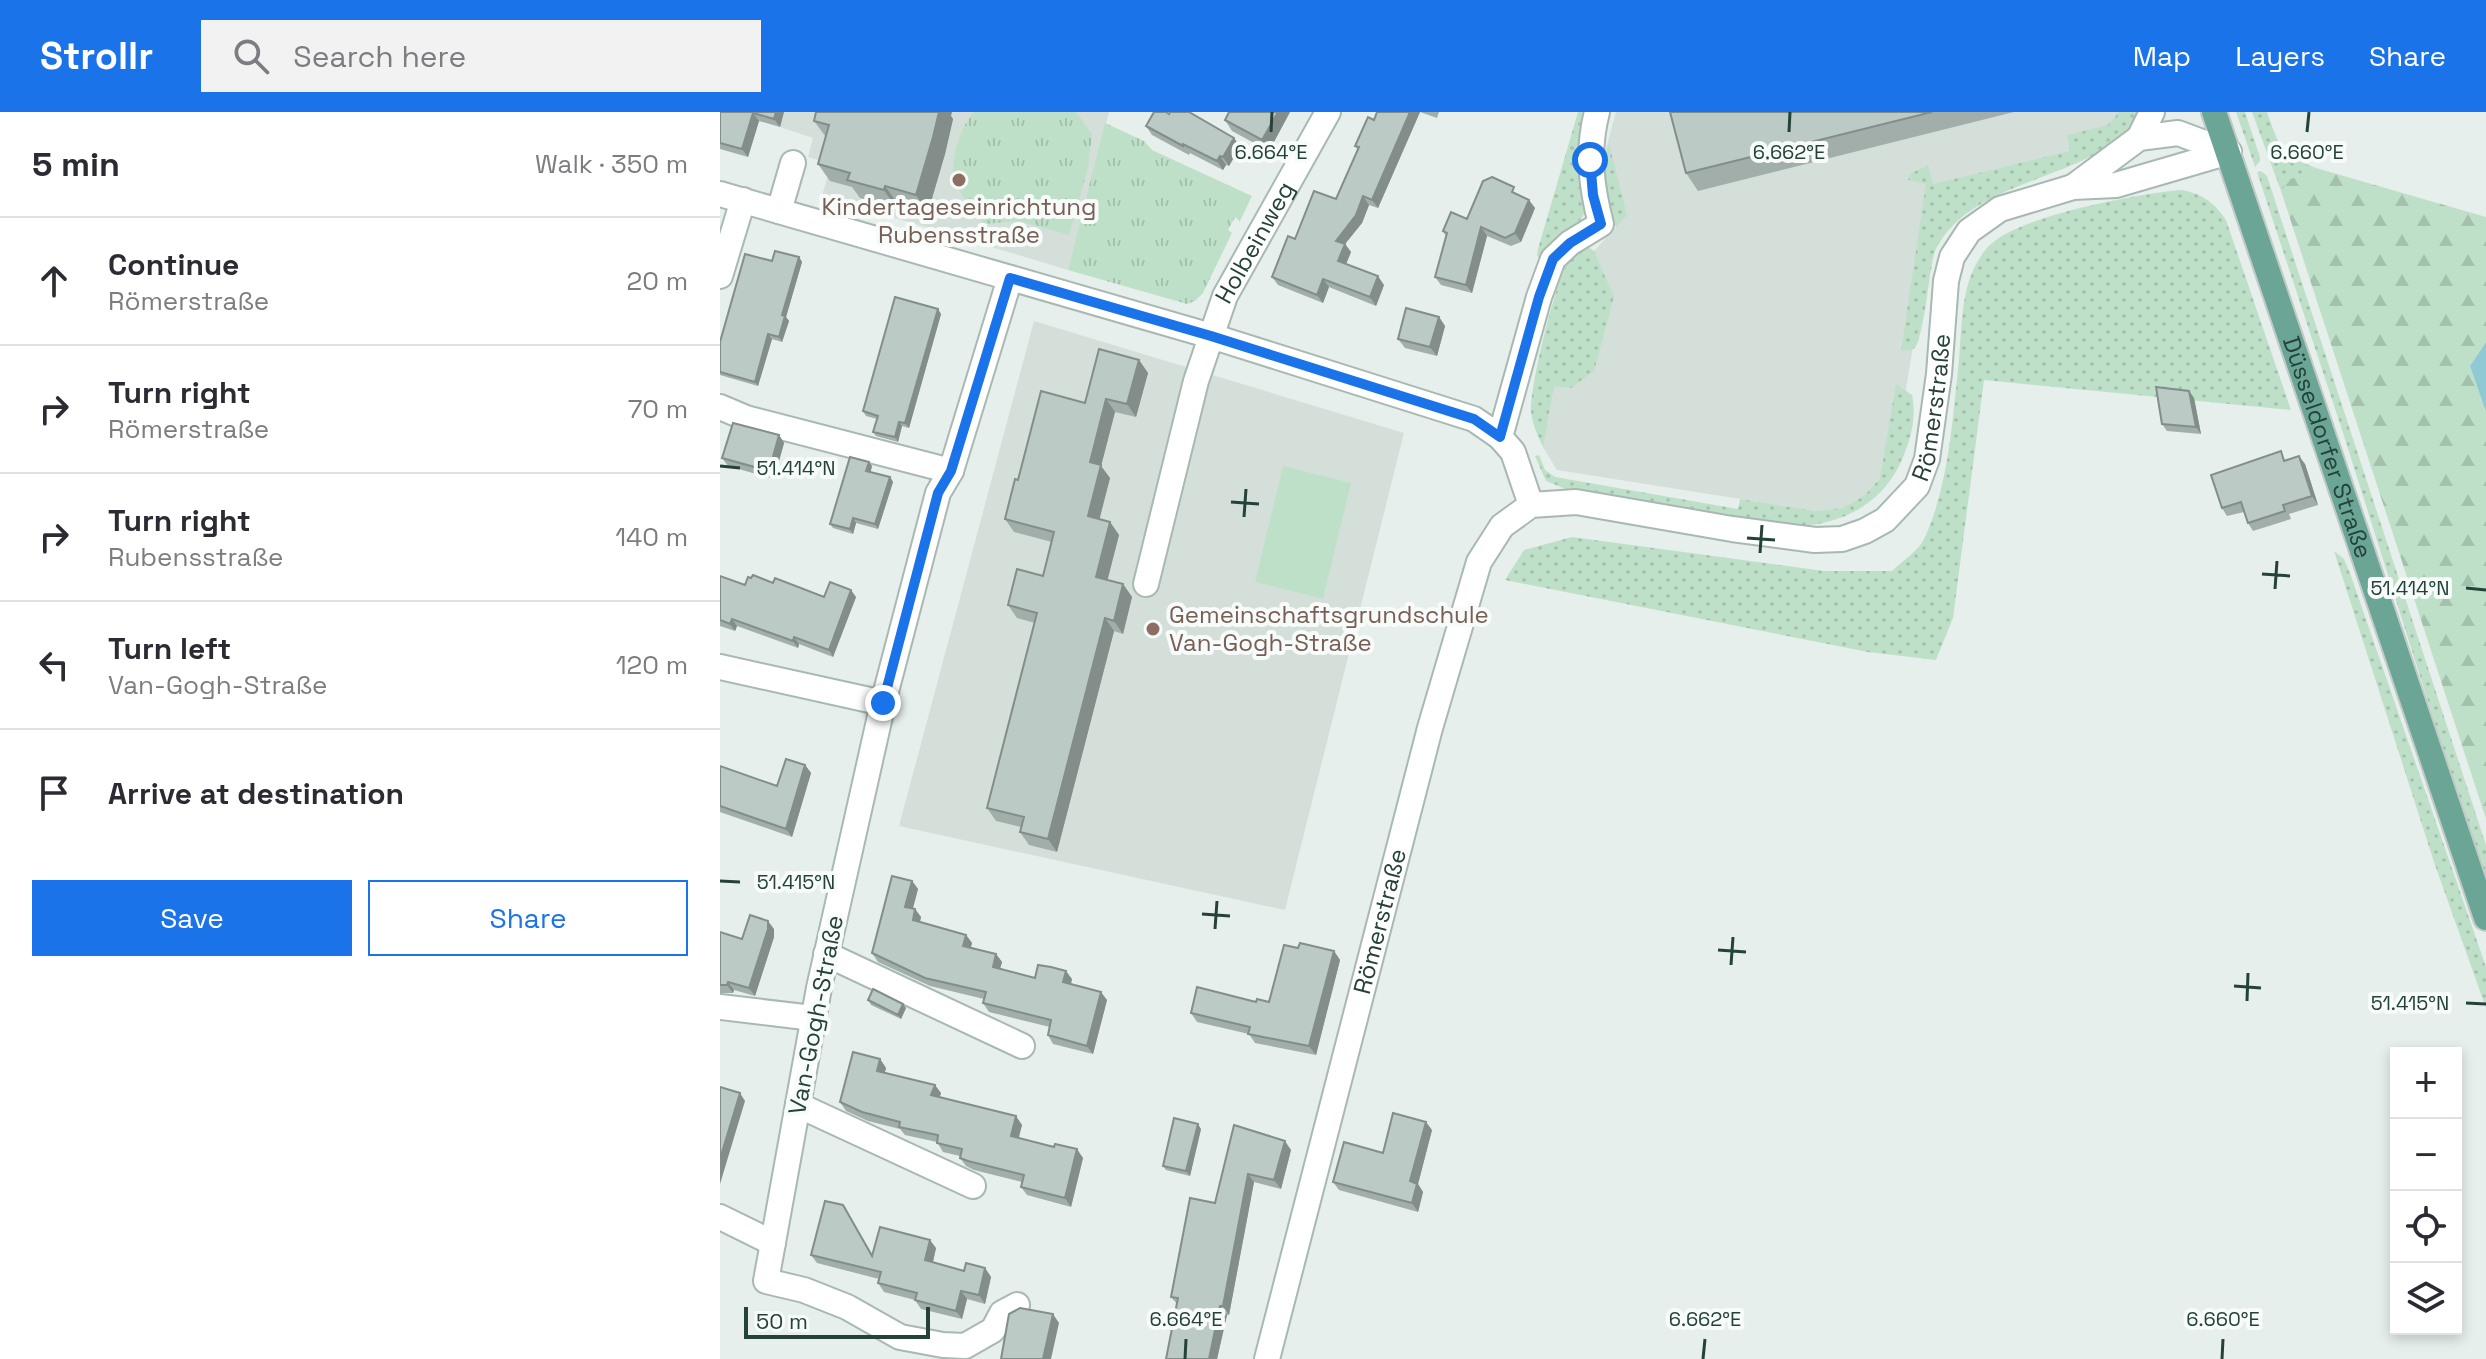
<!DOCTYPE html>
<html lang="en">
<head>
<meta charset="utf-8">
<style>
	:root { --surface:#fff; --page:#f2f2f3; --text:#2b2b33; --muted:#7c7c81; --line:#e1e1e2; --accent:#1a73e8 }
	body { margin:0; font-family:"Space Grotesk",sans-serif; background:var(--page); color:var(--text) }
	.controls { position:absolute; right:24px; bottom:24px; display:grid; overflow:hidden; border-radius:0px; box-shadow:0 4px 12px #0003 }
	.controls button { width:72px; height:72px; display:grid; place-items:center; padding:0; border:0; border-bottom:2px solid var(--line); background:var(--surface); color:var(--text); font:40px sans-serif }
	.scale { position:absolute; left:24px; bottom:20px; width:186px; box-sizing:border-box; padding-left:8px; border:4px solid #24423a; border-top:0; font-size:22px; line-height:28px; white-space:nowrap; color:#24423a; -webkit-text-stroke:6px #f7fbf9; paint-order:stroke }
	.stop { position:absolute; width:24px; height:24px; margin:-18px; border:6px solid #1a73e8; border-radius:50%; background:#fff }
	.stop.end { background:#1a73e8; border-color:#fff; box-shadow:0 2px 8px #0008 }
	.list { margin:0; padding:0; list-style:none }
	h2 { display:flex; justify-content:space-between; align-items:center; height:104px; margin:0; padding:0 32px; font-size:34px }
	h2 small { font-size:26px; font-weight:400; color:var(--muted) }
	.list li { display:grid; grid-template-columns:52px 1fr auto; gap:24px; align-items:center; box-sizing:border-box; height:128px; padding:0 32px; border-top:2px solid var(--line) }
	.list b { display:block; font-size:30px; white-space:nowrap }
	.list p { margin:0; font-size:26px; white-space:nowrap; color:var(--muted) }
	.list em { font-size:26px; font-style:normal; color:var(--muted) }
	.actions { display:flex; gap:16px; padding:24px 32px }
	.actions a { flex:1; padding:18px 0; border:2px solid var(--accent); border-radius:0px; text-align:center; font-size:28px; color:var(--accent) }
	.actions .main { background:var(--accent); color:#fff }
	.icon { flex:none; width:44px; height:44px; fill:none; stroke:currentColor; stroke-width:2; stroke-linecap:round; stroke-linejoin:round }
	.map { position:relative; flex:none; width:1766px; height:1247px; overflow:hidden }
	header { display:flex; align-items:center; gap:48px; box-sizing:border-box; height:112px; padding:0 40px; background:var(--accent); color:#fff }
	header strong { font-size:38px }
	nav { display:flex; gap:44px; margin-inline-start:auto; font-size:28px }
	.search { width:560px; height:72px; background:var(--page); display:flex; align-items:center; gap:20px; box-sizing:border-box; padding:0 28px; border-radius:0px; color:var(--muted); font-size:30px }
	main { display:flex }
	aside { flex:1; background:var(--surface) }
	.map>svg:first-child { display:block }
	.built { fill:#d4dfda }
	.grass { fill:url(#grass-dots) }
	.forest { fill:url(#forest-firs) }
	.park { fill:url(#park-tufts) }
	.pitch { fill:#bfe0c8 }
	.water { fill:#8ec9d4 }
	.lines { fill:none; stroke-linecap:round; stroke-linejoin:round }
	.minor-casing { stroke:#a8b8b2; stroke-width:28 }
	.major-casing { stroke:#c2cac8; stroke-width:28 }
	.minor { stroke:#fff; stroke-width:24 }
	.major { stroke:#6aa596; stroke-width:24 }
	.wall { fill:#a1aea9 }
	.shaded-wall { fill:#838d89 }
	.building { fill:#bbcac4; stroke:#838d89; stroke-width:2 }
	.route { stroke:#1a73e8; stroke-width:10 }
	.ticks { fill:none; stroke:#24423a; stroke-width:3 }
	.education-dot { fill:#8d6e63; stroke:#f7fbf9; stroke-width:3 }
	.labels { text-anchor:middle; stroke-width:8; stroke-linejoin:round; paint-order:stroke }
	.education-label { font-size:24px; fill:#785e54; stroke:#f7fbf9 }
	.street-label { font-size:24px; fill:#24423a; stroke:#f7fbf9 }
	.ticks-label { font-size:20px; text-anchor:middle; fill:#24423a; stroke:#f7fbf9; stroke-width:8; stroke-linejoin:round; paint-order:stroke }
</style>
</head>
<body>
<header>
<strong>Strollr</strong>
<div class="search"><svg class="icon" aria-label="search" viewBox="0 0 24 24"><circle cx="10" cy="10" r="6"/><path d="M15 15l6 6"/></svg>Search here</div>
<nav><a>Map</a><a>Layers</a><a>Share</a></nav>
</header>
<main>
<aside>
<h2>5 min<small>Walk · 350 m</small></h2>
<ul class="list">
<li><svg class="icon" aria-label="ahead" viewBox="0 0 24 24"><path d="M12 20V5M6 11l6-6 6 6"/></svg><div><b>Continue</b><p>Römerstraße</p></div><em>20 m</em></li>
<li><svg class="icon" aria-label="right" viewBox="0 0 24 24"><path d="M7 20v-9h11M14 6l5 5-5 5"/></svg><div><b>Turn right</b><p>Römerstraße</p></div><em>70 m</em></li>
<li><svg class="icon" aria-label="right" viewBox="0 0 24 24"><path d="M7 20v-9h11M14 6l5 5-5 5"/></svg><div><b>Turn right</b><p>Rubensstraße</p></div><em>140 m</em></li>
<li><svg class="icon" aria-label="left" viewBox="0 0 24 24"><path d="M17 20v-9H6M10 6l-5 5 5 5"/></svg><div><b>Turn left</b><p>Van-Gogh-Straße</p></div><em>120 m</em></li>
<li><svg class="icon" aria-label="arrive" viewBox="0 0 24 24"><path d="M6 21V4h12l-3 4 3 4H6"/></svg><div><b>Arrive at destination</b></div></li>
</ul>
<div class="actions"><a class="main">Save</a><a>Share</a></div>
</aside>
<div class="map">
<svg width="1766" height="1247" viewBox="0 0 1766 1247">
	<defs>
		<pattern id="grass-dots" width="8" height="8" patternUnits="userSpaceOnUse" patternTransform="scale(2)"><rect width="8" height="8" fill="#bfe0c8"/><path d="M2 2h.1M6 6h.1" fill="none" stroke="#a4c1ad" stroke-width="1.8" stroke-linecap="round"/></pattern>
		<pattern id="forest-firs" width="22" height="20" patternUnits="userSpaceOnUse" patternTransform="scale(2)"><rect width="22" height="20" fill="#bfe0c8"/><path d="M5 1l3.5 6h-7zM16 11l3.5 6h-7z" fill="#a4c1ad"/></pattern>
		<pattern id="park-tufts" width="24" height="20" patternUnits="userSpaceOnUse" patternTransform="scale(2)"><rect width="24" height="20" fill="#bfe0c8"/><path d="M3 7l-1-3M5 7V3M7 7l1-3M15 17l-1-3M17 17v-4M19 17l1-3" fill="none" stroke="#a4c1ad"/></pattern>
	</defs>
	<rect width="100%" height="100%" fill="#e6efeb"/>
	<path class="built" d="M64 0H389L348 158 102 84 111 52 88 45 93 26 60 15Z
		M896 0H1405L1385 28 1216 96 1176 337 1160 366 1146 382 1124 396 1096 399 837 358 823 335 821 308 874 139 896 115 890 101 883 47Z
		M314 209 684 321 565 798 179 714Z"/>
	<path class="grass" d="M858 0H862L859 64 864 102 859 110 837 124 820 146 817 144 818 137Z
		M1399 0H1421C1383 71 1253 60 1215 139 1212 146 1212 156 1210 163 1207 186 1204 208 1198 230L1194 237 1181 239 1206 72 1188 68 1190 62 1208 53 1213 72 1350 39 1347 23 1388 13Z
		M1516 0H1525L1540 45V49L1535 55Z
		M1532 0H1547C1560 36 1559 41 1596 56L1571 68 1561 79Z
		M889 32 907 103 896 115C886 90 879 58 889 32Z
		M1541 59 1547 64 1766 733V765L1742 697 1624 324 1537 60Z
		M1462 78C1482 82 1494 90 1506 108L1571 298 1264 268 1233 506 1216 548 1148 540 785 468 804 438 852 425 1104 459H1172C1182 449 1200 438 1205 425 1228 374 1232 313 1238 258 1243 216 1238 164 1271 132 1300 104 1420 81 1462 78Z
		M870 136 874 139 894 185 874 259 851 276 834 274 823 335C818 324 812 312 811 299 810 274 835 170 849 148 854 140 861 138 870 136Z
		M1176 272 1192 283C1197 308 1190 331 1179 354 1162 387 1134 405 1098 412 1071 417 1039 407 1012 403 959 395 906 388 853 380L826 369 815 344 819 343 825 358 835 365 1018 397 1020 387 1096 399 1123 396 1146 382 1160 366Z
		M1614 439 1624 447 1630 461 1766 855V896L1715 753Z"/>
	<path class="forest" d="M1596 56 1766 105V230L1750 254 1766 300V707L1561 79 1570 68Z"/>
	<path class="park" d="M254 0H356L372 22 368 56 349 123 299 109 265 112C256 101 245 89 238 77 226 57 239 16 254 0Z
		M385 11 424 29 432 38 532 84 520 109 515 105 508 118 512 121 483 181 475 189 467 192 348 158Z"/>
	<path class="pitch" d="M563 354 631 371 603 487 535 470Z"/>
	<path class="water" d="M1766 230V300L1750 254Z"/>
	<g class="lines">
		<g class="minor-casing">
			<g id="minor">
				<path d="M1419 26 1432 0"/>
				<path d="M1353 75 1419 26 1458 21 1509 40"/>
				<path d="M0 82 491 224 754 307 780 325"/>
				<path d="M59 99 73 51"/>
				<path d="M0 164 23 88"/>
				<path d="M290 166 231 359 218 381 163 591 99 876 46 1169 84 1178 127 1195 180 1225 223 1233 245 1234 273 1218 282 1201 297 1193"/>
				<path d="M0 295 26 306 231 359"/>
				<path d="M811 393 793 340 780 325 819 185 833 147 850 131 881 112C871 74 867 38 877 0"/>
				<path id="s1" d="M426 472 476 269 505 184 608 0"/>
				<path d="M0 555 163 591"/>
				<path d="M106 842 302 934"/>
				<path d="M0 895 93 906"/>
				<path d="M78 993 253 1074"/>
				<path d="M0 1105 53 1131"/>
				<path id="s2" d="M547 1247 710 616 759 450 782 414 811 393 856 390 1012 417 1095 428 1122 427 1145 419 1165 408 1197 374 1207 347 1219 262 1226 169 1232 145 1249 119 1280 97 1353 75 1396 73 1509 40"/>
			</g>
		</g>
		<g class="major-casing">
			<g id="major">
				<path id="s3" d="M1494 0 1766 806"/>
			</g>
		</g>
		<use href="#minor" class="minor"/>
		<use href="#major" class="major"/>
	</g>
	<path class="wall" d="M0 0H64L60 15 39 9 28 45 0 37Z
		M570 0 549 39 512 19 505 8Z
		M657 0H719L717 6 700 0 658 96 649 93 642 111 625 132 631 140 626 152 664 173 656 194 609 175 603 191 558 173 552 165 575 127 616 87 638 38 635 34 654 8Z
		M950 0H1294L978 79 966 61Z
		M231 4 233 7 225 42 208 100 177 91 176 96 140 86 132 75 110 69 98 52 106 25 94 9Z
		M426 14 514 26 520 35 509 54 506 53 503 58 470 41 469 43 432 23Z
		M799 83 815 96 801 130 791 134 767 124 752 181 721 173 715 165 726 124 723 119Z
		M79 145 82 150 66 205 69 209 62 230 52 227 38 274 0 263V230L52 149Z
		M221 202 189 316 182 314 178 330 156 324 153 320 157 307 146 304 143 299Z
		M719 205 725 214 717 244 685 236 678 227Z
		M419 248 428 261 416 305 395 300 381 354 390 366 379 407 390 410 399 423 387 468 403 472 412 485 403 522 394 519 337 740 309 733 300 720 301 715 276 709 267 696 315 511 297 506 288 493 323 464 332 430 294 420 285 407 298 368Z
		M1469 279 1474 286 1481 322 1447 319 1442 312Z
		M59 323 64 331 54 367 8 354 2 346Z
		M1567 348 1585 352 1598 393 1569 402 1571 407 1533 419 1528 411 1524 400 1507 404 1502 396Z
		M152 354 150 360 170 365 173 370 158 417 136 411 133 422 113 416 110 412Z
		M0 464 25 473 53 471 104 485H136L113 545 79 532 78 536 17 514 15 519 0 514Z
		M85 653 91 661 72 725 0 700V654L57 674Z
		M192 769 198 777 193 796 195 797 201 805 200 810 246 823 252 831 251 835 276 842 282 850 280 857 315 866 352 867 351 872 387 888 373 942 333 932 328 923 330 915 269 900 263 891 264 887 210 874 158 850 152 841Z
		M54 817V825L35 884 14 878 13 881H0V820L22 827Z
		M578 836 614 839 620 848 596 943 535 931 529 922 477 910 471 901 536 890H549Z
		M148 888 186 896 181 907 151 893Z
		M160 947 166 956 165 960 221 981 220 985 302 1013 298 1026 363 1046 351 1095 307 1083 301 1075 302 1070 254 1058 246 1054 240 1046V1044L223 1040 217 1030 185 1023 180 1017 148 1009 126 999 120 990Z
		M514 1013 571 1038 561 1077 534 1070 509 1203H507L497 1247H446L457 1192 451 1185 495 1091Z
		M481 1017 470 1064 446 1058 443 1054Z
		M712 1018 698 1072 703 1080 698 1100 619 1078 613 1070 663 1041Z
		M123 1093 152 1142 216 1136 213 1151 244 1159 265 1156 271 1165 265 1192 247 1187 242 1207 201 1197 195 1188 164 1180 158 1171 159 1167 97 1151 91 1143Z"/>
	<path class="shaded-wall" d="M56 0H64L60 15 54 7Z
		M219 0H232L231 4 233 7 225 42 208 100 196 83Z
		M558 0H570L549 39 542 28Z
		M690 0H700L658 96 652 88Z
		M33 1 39 9 28 45 22 37Z
		M514 26 520 35 509 54 503 45Z
		M500 44 506 53 503 58 497 49Z
		M165 74 177 91 176 96 164 78Z
		M643 84 649 93 642 111 625 132 631 140 624 157 618 149 616 129Z
		M809 88 815 96 801 130 795 121Z
		M761 115 767 124 752 181 746 173Z
		M79 145 82 150 66 205 69 209 62 230 59 225 62 203Z
		M658 164 664 173 656 194 650 185Z
		M603 167 609 175 603 191 597 183Z
		M218 197 221 202 189 316 185 311Z
		M719 205 725 214 717 244 710 235Z
		M48 222 52 227 38 274 35 270Z
		M419 248 428 261 416 305 407 292Z
		M1469 279 1474 286 1481 322 1476 315Z
		M386 287 395 300 381 354 390 366 377 417 368 404 370 350Z
		M179 310 182 314 178 330 175 325Z
		M59 323 64 331 54 367 49 359Z
		M1579 344 1585 352 1598 393 1592 384Z
		M149 350 152 354 150 363 146 359Z
		M170 365 173 370 158 417 155 412Z
		M133 406 136 411 133 422 130 417Z
		M390 410 399 423 385 478 376 465Z
		M403 472 412 485 403 522 394 509Z
		M131 478 136 485 113 545 109 538Z
		M385 506 394 519 337 740 328 727Z
		M12 507 17 514 15 519 10 512Z
		M74 525 79 532 78 536 73 529Z
		M85 653 91 661 72 725 66 717Z
		M192 769 198 777 191 803 185 795Z
		M195 797 201 805 198 817 193 808Z
		M48 809 54 817V825L35 884 29 876Z
		M246 823 252 831 249 842 243 834Z
		M614 839 620 848 596 943 589 934Z
		M276 842 282 850 278 863 273 855Z
		M346 859 352 867 349 878 343 870Z
		M8 870 14 878 13 881 7 873Z
		M381 880 387 888 373 942 367 934Z
		M183 892 186 896 181 907 178 903Z
		M160 947 166 956 163 967 157 959Z
		M215 973 221 981 217 991 211 983Z
		M20 981 25 989 0 1072V1047Z
		M296 1004 302 1013 297 1033 291 1024Z
		M706 1010 712 1018 698 1072 703 1080 698 1100 692 1091 690 1069Z
		M478 1012 481 1017 470 1064 466 1059Z
		M565 1029 571 1038 561 1077 554 1068Z
		M357 1037 363 1046 351 1095 345 1086Z
		M528 1062 534 1070 509 1203 503 1194Z
		M210 1128 216 1136 211 1157 205 1148Z
		M265 1156 271 1165 265 1192 259 1183Z
		M241 1179 247 1187 242 1207 236 1199Z
		M500 1194 507 1203 497 1247H489Z
		M333 1202 339 1211 331 1247H323Z"/>
	<path class="building" d="M0 0H56L54 7 33 1 22 37 0 31Z
		M96 0H219L213 25 196 83 165 74 164 78 127 68 130 61 98 52 109 13 94 9Z
		M434 0H446L449 2 450 0H469L514 26 503 45 500 44 497 49 463 32V34L426 14Z
		M509 0H558L542 28 505 8Z
		M657 0H690L652 88 643 84 636 103 616 129 625 132 618 149 658 164 650 185 603 167 597 183 552 165 568 124 575 127 594 79 616 87 639 35 635 34 648 5 654 8Z
		M950 0H1212L966 61Z
		M772 65 794 75 792 80 809 88 795 121 785 126 761 115 746 173 715 165 727 121 723 119 731 100 747 107 763 69Z
		M55 139 79 145 62 203 65 204 59 225 48 222 35 270 0 260V230L25 142 52 149Z
		M175 185 218 197 185 311 179 310 175 325 153 320 158 304 143 299Z
		M686 196 719 205 710 235 678 227Z
		M379 237 419 248 407 292 386 287 370 350 381 353 368 404 390 410 376 465 403 472 394 509 385 506 328 727 300 720 304 705 267 696 317 501 288 493 297 457 323 464 334 420 285 407 295 367 298 368 321 279 365 291Z
		M1436 275 1469 279 1476 315 1442 312Z
		M13 311 59 323 49 359 2 346Z
		M1561 339 1564 349 1579 344 1592 384 1563 393 1565 399 1528 411 1521 390 1502 396 1491 363Z
		M130 345 149 350 146 359 170 365 155 412 133 406 130 417 110 412Z
		M33 463 53 471 55 466 104 485 110 470 131 478 109 538 74 525 73 529 12 507 10 512 0 508V464L25 473 28 465 31 466Z
		M66 647 85 653 66 717 0 694V654L57 674Z
		M172 764 192 769 185 795 195 797 193 808 246 823 243 834 276 842 273 855 315 866 318 853 331 855 346 859 343 870 381 880 367 934 328 923 331 908 263 891 266 880 205 866 152 841Z
		M30 803 48 809V817L29 876 8 870 7 873H0V820L22 827Z
		M580 831 614 839 589 934 528 922 530 915 471 901 477 875 536 890 537 887 549 890 564 833 578 836Z
		M153 877 183 892 178 903 148 888Z
		M133 940 160 947 157 959 215 973 211 983 296 1004 291 1024 334 1035 335 1032 357 1037 345 1086 301 1075 304 1063 248 1049 240 1046 242 1037 217 1031 218 1023 179 1015 180 1010 142 1000 120 990Z
		M0 975 20 981 0 1047Z
		M673 1001 706 1010 690 1069 697 1072 692 1091 613 1070 624 1030 663 1041Z
		M454 1006 478 1012 466 1059 443 1054Z
		M514 1013 565 1029 554 1068 528 1062 503 1194H500L489 1247H446L458 1186 451 1185 470 1086 495 1091Z
		M105 1089 123 1093 152 1144 160 1115 210 1128 205 1148 244 1159 246 1151 265 1156 259 1183 241 1179 236 1199 195 1188 197 1181 158 1171 161 1160 91 1143Z
		M300 1196 333 1202 323 1247H281L289 1202Z"/>
	<g class="lines">
		<path class="route" d="M163 591 218 381 231 359 290 166 491 224 754 307 780 325 819 185 833 147 850 131 881 112 873 83 870 48"/>
	</g>
	<path class="ticks" d="M551 20 552 0M1069 20 1070 0M1587 20 1589 0M0 354 20 356M511 390 539 392M524 405 526 377M1027 426 1055 428M1040 441 1042 413M1542 462 1570 464M1746 476 1766 478M1555 477 1557 449M0 769 20 770M482 802 510 804M495 817 497 789M998 838 1026 840M1011 853 1013 825M1514 874 1541 876M1527 889 1528 861M1746 891 1766 892M465 1247 466 1227M983 1247 985 1227M1502 1247 1503 1227"/>
	<g class="education-dot">
		<circle cx="239" cy="68" r="8"/>
		<circle cx="433" cy="517" r="8"/>
	</g>
	<g class="labels">
		<g class="education-label">
			<text x="239" y="103">Kindertageseinrichtung<tspan x="239" dy="28">Rubensstraße</tspan></text>
			<text x="449" y="511" text-anchor="start">Gemeinschaftsgrundschule<tspan x="449" dy="28">Van-Gogh-Straße</tspan></text>
		</g>
		<g class="street-label">
			<text dy="8" stroke="none"><textPath href="#s1" startOffset="360">Holbeinweg</textPath></text>
			<text dy="8" stroke="none"><textPath href="#s2" startOffset="1392">Römerstraße</textPath></text>
			<text dy="8" stroke="none"><textPath href="#s3" startOffset="354">Düsseldorfer Straße</textPath></text>
			<text dy="8" stroke="none"><textPath href="#s2" startOffset="452">Römerstraße</textPath></text>
			<text transform="translate(96 903) rotate(-79)" y="8">Van-Gogh-Straße</text>
		</g>
	</g>
	<g class="ticks-label">
		<text x="551" y="47">6.664°E</text>
		<text x="1069" y="47">6.662°E</text>
		<text x="1587" y="47">6.660°E</text>
		<text x="76" y="363">51.414°N</text>
		<text x="1690" y="483">51.414°N</text>
		<text x="76" y="777">51.415°N</text>
		<text x="1690" y="898">51.415°N</text>
		<text x="466" y="1214">6.664°E</text>
		<text x="985" y="1214">6.662°E</text>
		<text x="1503" y="1214">6.660°E</text>
	</g>
</svg>
<div class="controls">
<button>+</button>
<button>−</button>
<button><svg class="icon" aria-label="locate" viewBox="0 0 24 24"><circle cx="12" cy="12" r="6"/><path d="M12 2v4M12 18v4M2 12h4M18 12h4"/></svg></button>
<button><svg class="icon" aria-label="layers" viewBox="0 0 24 24"><path d="M12 4l9 5-9 5-9-5zM3 14l9 5 9-5"/></svg></button>
</div>
<div class="scale">50 m</div>
<div class="stop" style="left:870px;top:48px"></div>
<div class="stop end" style="left:163px;top:591px"></div>
</div>
</main>
</body>
</html>
